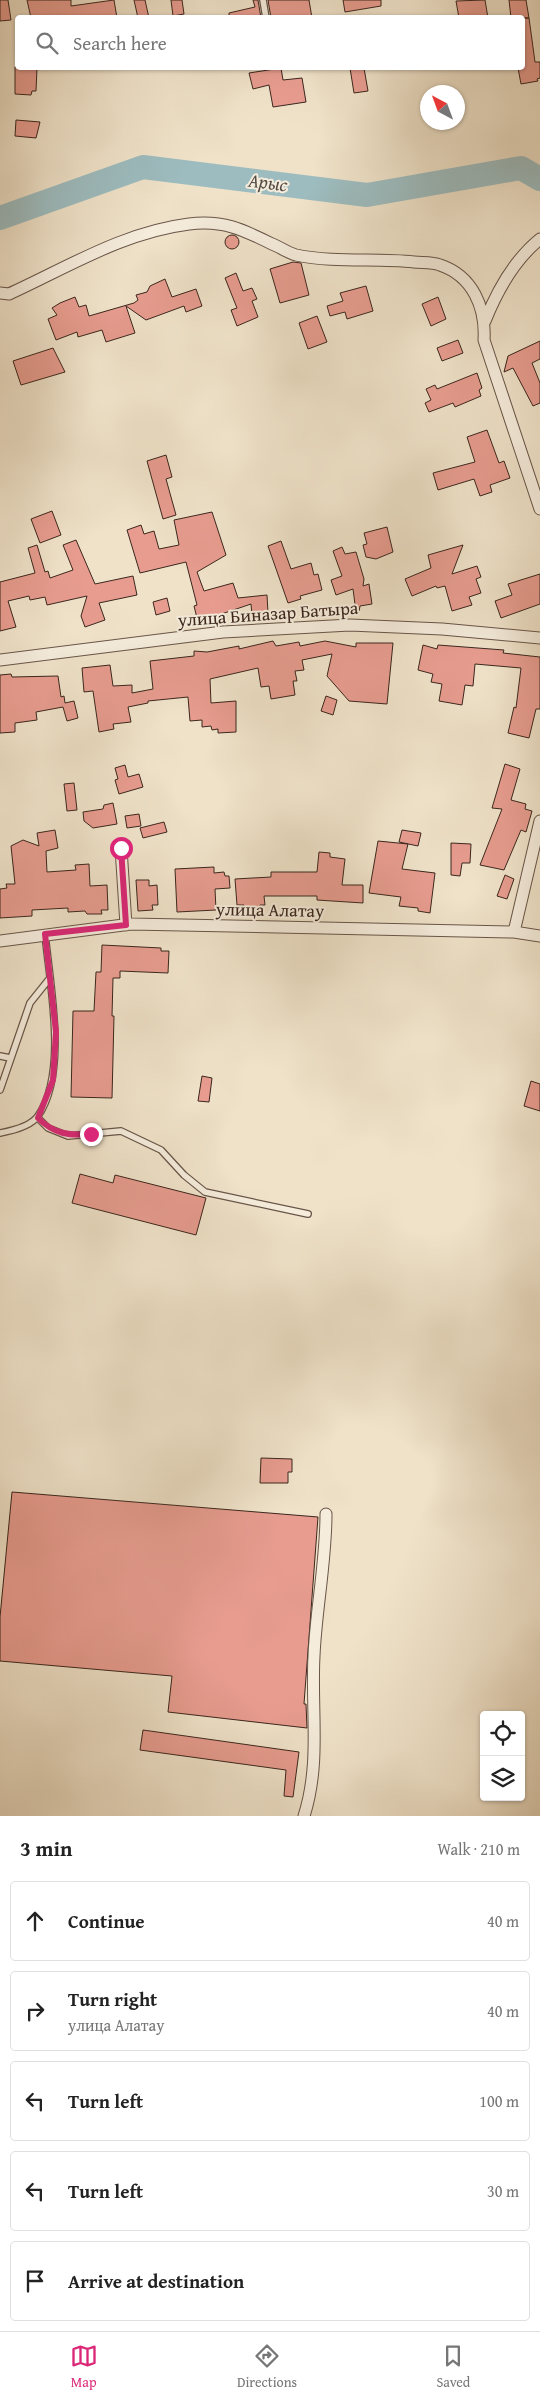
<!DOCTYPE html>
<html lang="en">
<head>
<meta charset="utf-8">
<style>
	:root { --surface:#fff; --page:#f2f2f2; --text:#222; --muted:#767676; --line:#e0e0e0; --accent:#db2777 }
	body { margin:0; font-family:"Gentium Book Plus",serif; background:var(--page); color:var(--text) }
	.controls { position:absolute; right:15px; bottom:15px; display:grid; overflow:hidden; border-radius:5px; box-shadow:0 1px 4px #0004 }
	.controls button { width:45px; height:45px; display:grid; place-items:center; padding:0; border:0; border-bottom:1px solid var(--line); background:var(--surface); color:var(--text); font:25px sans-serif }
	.compass { position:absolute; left:420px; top:85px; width:45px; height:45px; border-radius:50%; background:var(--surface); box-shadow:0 1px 4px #0004; rotate:319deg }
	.stop { position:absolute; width:15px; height:15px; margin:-11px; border:4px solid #db2777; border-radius:50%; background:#fff }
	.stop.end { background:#db2777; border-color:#fff; box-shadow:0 1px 5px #0008 }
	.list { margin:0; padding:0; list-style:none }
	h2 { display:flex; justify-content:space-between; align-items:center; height:65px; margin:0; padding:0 20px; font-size:21px }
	h2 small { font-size:16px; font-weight:400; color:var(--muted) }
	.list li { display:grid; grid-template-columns:32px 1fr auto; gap:15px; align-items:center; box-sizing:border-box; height:80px; margin:0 10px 10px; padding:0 10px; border:1px solid var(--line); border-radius:5px }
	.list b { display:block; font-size:19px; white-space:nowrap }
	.list p { margin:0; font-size:16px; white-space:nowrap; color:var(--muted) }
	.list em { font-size:16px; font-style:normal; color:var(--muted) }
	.icon { flex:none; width:28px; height:28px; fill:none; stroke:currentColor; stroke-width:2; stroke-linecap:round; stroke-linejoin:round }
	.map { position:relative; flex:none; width:540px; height:1816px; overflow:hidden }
	.search { position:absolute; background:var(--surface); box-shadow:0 1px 4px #0004; left:15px; right:15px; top:15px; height:55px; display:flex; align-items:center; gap:12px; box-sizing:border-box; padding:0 18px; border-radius:5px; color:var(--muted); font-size:19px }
	.sheet { height:515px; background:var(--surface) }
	nav { display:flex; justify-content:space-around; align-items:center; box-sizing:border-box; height:70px; border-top:1px solid var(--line); background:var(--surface); font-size:14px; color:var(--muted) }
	nav a { display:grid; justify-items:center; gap:2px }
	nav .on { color:var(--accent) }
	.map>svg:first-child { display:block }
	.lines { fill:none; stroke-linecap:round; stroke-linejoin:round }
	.river { stroke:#9dbcbf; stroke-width:24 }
	.building { fill:#e79c8f; stroke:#3b261d }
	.lane-casing { stroke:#685548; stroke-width:8 }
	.street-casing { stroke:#685548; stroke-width:13 }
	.lane { stroke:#f5ecdc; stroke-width:5.5 }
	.street { stroke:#f5ecdc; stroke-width:11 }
	.route { stroke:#db2777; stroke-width:6 }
	.labels { text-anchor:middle; stroke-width:4; stroke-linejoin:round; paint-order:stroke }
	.street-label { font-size:18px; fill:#3b261d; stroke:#f5ecdc }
	.water-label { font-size:19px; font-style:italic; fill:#544c46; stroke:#f5ecdc }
</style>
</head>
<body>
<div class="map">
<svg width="540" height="1816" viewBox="0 0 540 1816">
	<rect width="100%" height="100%" fill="#efe2c9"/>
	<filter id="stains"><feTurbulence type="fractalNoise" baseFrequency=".004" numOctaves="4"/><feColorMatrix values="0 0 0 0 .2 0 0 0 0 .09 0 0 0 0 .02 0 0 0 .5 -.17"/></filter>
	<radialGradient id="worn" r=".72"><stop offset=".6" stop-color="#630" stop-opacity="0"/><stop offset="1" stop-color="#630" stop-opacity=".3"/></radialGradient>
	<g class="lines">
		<path class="river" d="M0 218 143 167 367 195 521 168 540 179"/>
	</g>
	<path class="building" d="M0 0H8L11 20 0 21Z
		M27 0H71V6L114 0 117 18H31Z
		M134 0H145L149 18H138Z
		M171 0H182L184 14 173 16Z
		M253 0H258L261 18H229V13L255 7Z
		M268 0H309L312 18H271Z
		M343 0H381V6L345 12Z
		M485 0 488 18H459L456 1Z
		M509 0H526L529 18H511Z
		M522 18H529L535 62H540V78L537 79 538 81 521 84 518 68H522Z
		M15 67 37 68 36 91H32L31 95 15 94Z
		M281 68 283 80 302 78 306 102 273 107 269 85 253 89 249 73Z
		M350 68H364L368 91 354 93Z
		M16 120 40 122 36 138 15 136Z
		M225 242a7 7 0 1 1 14 0a7 7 0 1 1-14 0Z
		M293 262 301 263 309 295 280 303 270 269Z
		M236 273 243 291 252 288 257 299 252 301 258 317 237 326 231 310 237 308 225 278Z
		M165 279 172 297 196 289 202 306 186 312 184 306 146 320 126 306 135 333 106 342 102 330 78 337 77 332 56 340 48 319 57 315 52 308 60 303 75 297 79 307 86 305 89 316 134 303 138 300 136 295 147 292 150 286Z
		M366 286 373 311 347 319 345 312 330 316 327 306 343 301 340 293Z
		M438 297 446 319 431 326 422 304Z
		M317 316 327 342 308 349 299 323Z
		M458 340 463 353 442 361 437 348Z
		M540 341V359L532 363 540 383V403L533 406 513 368 504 372 508 356Z
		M53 348 65 372 21 385 13 361Z
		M477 373 482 388 479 390 481 396 455 407 453 403 429 412 425 403 431 400 426 389 435 385 437 389Z
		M487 430 499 463 504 461 510 478 490 485 492 492 480 496 474 479 438 490 433 473 475 462 467 437Z
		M166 455 172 477 166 479 176 515 163 519 147 461Z
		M52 511 61 535 40 543 31 519Z
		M212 512 226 555 197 572 204 591 233 583 238 598 267 595 268 613 252 615 251 604 198 622 194 606 197 605 186 562 140 573 127 530 141 525 144 534 154 531 159 549 179 545 174 520Z
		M387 527 393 552 376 559 366 557 363 545 367 544 364 533Z
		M76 540 95 584 133 576 137 595 99 603 105 620 85 627 81 616 87 596 47 605 45 597 30 600 29 596 8 601 16 627 0 631V582L35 573 28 548 37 545 45 572 48 571 50 578 73 570 63 545Z
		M281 541 291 569 311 563 314 575 318 574 322 590 300 596 301 599 288 603 268 546Z
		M463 545 452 574 477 566 481 577 476 579 481 593 469 597 472 605 452 611 445 586 437 588 436 586 412 596 405 579 431 568 428 555Z
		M342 547 345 554 356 552 364 579 363 586 369 584 372 604 360 606 359 612H356L353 589 336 595 331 580 342 576 333 551Z
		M540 574V604L501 618 495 601 512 595 508 584Z
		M167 598 170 611 156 615 153 602Z
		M273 641 276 646 299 642 300 646 325 641 356 647V643H393L387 704 349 701 327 676 332 654 302 660 304 670 295 671 297 681H293L295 695 271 699 269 686 261 687 258 668 210 679 211 703 236 701V732L218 733V729L212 730 211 726 202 727V720L190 721 188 697 148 701V703L128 707 131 722 113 724 114 729 99 732 93 691 84 692 82 668 110 665 113 686 132 685V693L153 689 150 661 194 656V651L207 652 239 646V649Z
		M423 645 437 649 438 645 504 650 503 653 540 657V709H536L529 738 508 733 514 707 516 708 521 668 475 664 473 686 465 685 462 705 439 701 442 684 431 682 433 674 418 670Z
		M11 674 12 677 58 676 61 697 64 696 65 703 74 701 78 718 67 721 63 707 36 712 37 720 15 723V732L0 733V675Z
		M326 696 337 700 333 715 321 711Z
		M505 764 520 769 511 800 526 804 525 809 532 811 526 832 521 830 504 870 480 865 502 809 492 808Z
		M125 765 128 777 139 774 143 787 119 794 115 780 118 779 115 768Z
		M74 783 77 810 67 811 64 784Z
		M113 803 117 824 93 828 84 821 83 812 103 809 104 805Z
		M139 814 141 826 127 828 125 816Z
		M164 822 167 832 143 838 140 828Z
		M55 830 58 848 46 851 47 872 76 870 75 865 89 864 90 886 107 885 108 910H101L102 914H87L85 911 68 912V908L32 910V916L0 918V889L7 888 6 884H15L11 846 23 840 39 846 37 833Z
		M402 830 421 833 418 846 399 842Z
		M378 841 408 844 402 869 435 873 430 913 418 911V908L399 906 401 897 369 893Z
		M451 843 471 844 470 863H462L460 876 451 875Z
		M319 852 330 853V857L345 859 342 885H363V903L317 900V896H264L265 905H260V908H244V905H237L235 879 271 877V872H317Z
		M214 867V873L224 872 225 876H229L230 888 215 889 216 910 177 912 175 869Z
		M505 875 514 879 507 899 497 896Z
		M136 880H149V886L157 885 158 905H152L153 910 138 911Z
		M102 945 161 948V951H169L168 973 120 971V978H113L112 1016H114L112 1098 71 1097 73 1011H94L96 972H101Z
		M202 1076 212 1078 209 1102 198 1101Z
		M531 1081 540 1084V1111L524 1106Z
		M80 1174 113 1183 115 1175 206 1198 196 1235 72 1203Z
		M261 1458 292 1459V1472H288V1483H260Z
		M12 1492 318 1517 304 1704H306L307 1728 168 1712 172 1676 0 1661V1617Z
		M143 1730 299 1752 293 1797 284 1796 286 1770 140 1750Z"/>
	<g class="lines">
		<g class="lane-casing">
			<path id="lane" d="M263 0 266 18
				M0 1056 10 1058
				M0 1090 30 1003 50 978
				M38 1118 48 1128 68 1136 121 1131 161 1150 184 1175 205 1192 308 1214
				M0 1133C11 1131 31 1126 38 1116 68 1073 50 985 45 934"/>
		</g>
		<g class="street-casing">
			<path id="street" d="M0 293 9 294C68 267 124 232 189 224 223 220 242 229 272 244 280 247 288 253 296 255 335 263 375 258 414 262 422 263 432 262 440 265 473 276 486 308 484 340L540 509
				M485 321C497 291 514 260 540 239
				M0 660 223 632 350 625 442 629 540 638
				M121 848 126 925
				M514 932 540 821
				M0 941 131 924 514 932 540 936
				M304 1816C321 1763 311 1710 314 1656 316 1609 326 1562 326 1514"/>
		</g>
		<use href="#lane" class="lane"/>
		<use href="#street" class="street"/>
	</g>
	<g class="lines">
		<path class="route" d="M91 1134C69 1136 54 1134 38 1118L53 1080 56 1032 45 934 126 925 121 848"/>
	</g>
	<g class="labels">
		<g class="street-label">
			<text transform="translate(268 614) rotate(-4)" y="6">улица Биназар Батыра</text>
			<text transform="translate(270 910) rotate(1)" y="6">улица Алатау</text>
		</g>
		<g class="water-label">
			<text transform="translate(268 182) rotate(7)" y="7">Арыс</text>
		</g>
	</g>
	<rect width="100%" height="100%" filter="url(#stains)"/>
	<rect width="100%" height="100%" fill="url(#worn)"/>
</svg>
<div class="controls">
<button><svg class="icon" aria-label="locate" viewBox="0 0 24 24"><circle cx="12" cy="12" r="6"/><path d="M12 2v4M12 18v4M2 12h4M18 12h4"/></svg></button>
<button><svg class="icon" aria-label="layers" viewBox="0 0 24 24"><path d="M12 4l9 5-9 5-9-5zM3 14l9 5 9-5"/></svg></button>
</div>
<svg class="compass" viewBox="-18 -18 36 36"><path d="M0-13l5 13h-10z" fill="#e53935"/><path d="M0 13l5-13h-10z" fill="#767676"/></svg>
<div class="stop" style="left:121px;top:848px"></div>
<div class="stop end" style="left:91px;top:1134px"></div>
<div class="search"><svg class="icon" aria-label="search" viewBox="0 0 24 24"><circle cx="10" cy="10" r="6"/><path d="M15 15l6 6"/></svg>Search here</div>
</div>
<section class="sheet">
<h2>3 min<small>Walk · 210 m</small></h2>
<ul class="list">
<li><svg class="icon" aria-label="ahead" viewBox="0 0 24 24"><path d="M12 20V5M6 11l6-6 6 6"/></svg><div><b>Continue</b></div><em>40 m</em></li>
<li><svg class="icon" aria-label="right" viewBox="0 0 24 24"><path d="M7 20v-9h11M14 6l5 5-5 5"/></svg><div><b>Turn right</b><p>улица Алатау</p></div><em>40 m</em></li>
<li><svg class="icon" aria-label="left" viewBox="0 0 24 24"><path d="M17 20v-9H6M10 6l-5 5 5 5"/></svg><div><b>Turn left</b></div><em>100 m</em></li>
<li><svg class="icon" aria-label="left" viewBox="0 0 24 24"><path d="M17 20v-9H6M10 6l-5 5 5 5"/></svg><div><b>Turn left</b></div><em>30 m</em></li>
<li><svg class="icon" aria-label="arrive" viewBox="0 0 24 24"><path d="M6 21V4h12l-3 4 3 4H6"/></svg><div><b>Arrive at destination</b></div></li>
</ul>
</section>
<nav>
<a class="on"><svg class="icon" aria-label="map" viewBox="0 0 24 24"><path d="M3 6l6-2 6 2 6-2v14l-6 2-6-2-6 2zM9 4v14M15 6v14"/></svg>Map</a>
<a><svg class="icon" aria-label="directions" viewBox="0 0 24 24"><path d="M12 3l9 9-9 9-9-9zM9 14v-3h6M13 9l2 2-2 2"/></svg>Directions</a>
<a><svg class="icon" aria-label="saved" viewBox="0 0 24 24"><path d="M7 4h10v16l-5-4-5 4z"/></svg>Saved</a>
</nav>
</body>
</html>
